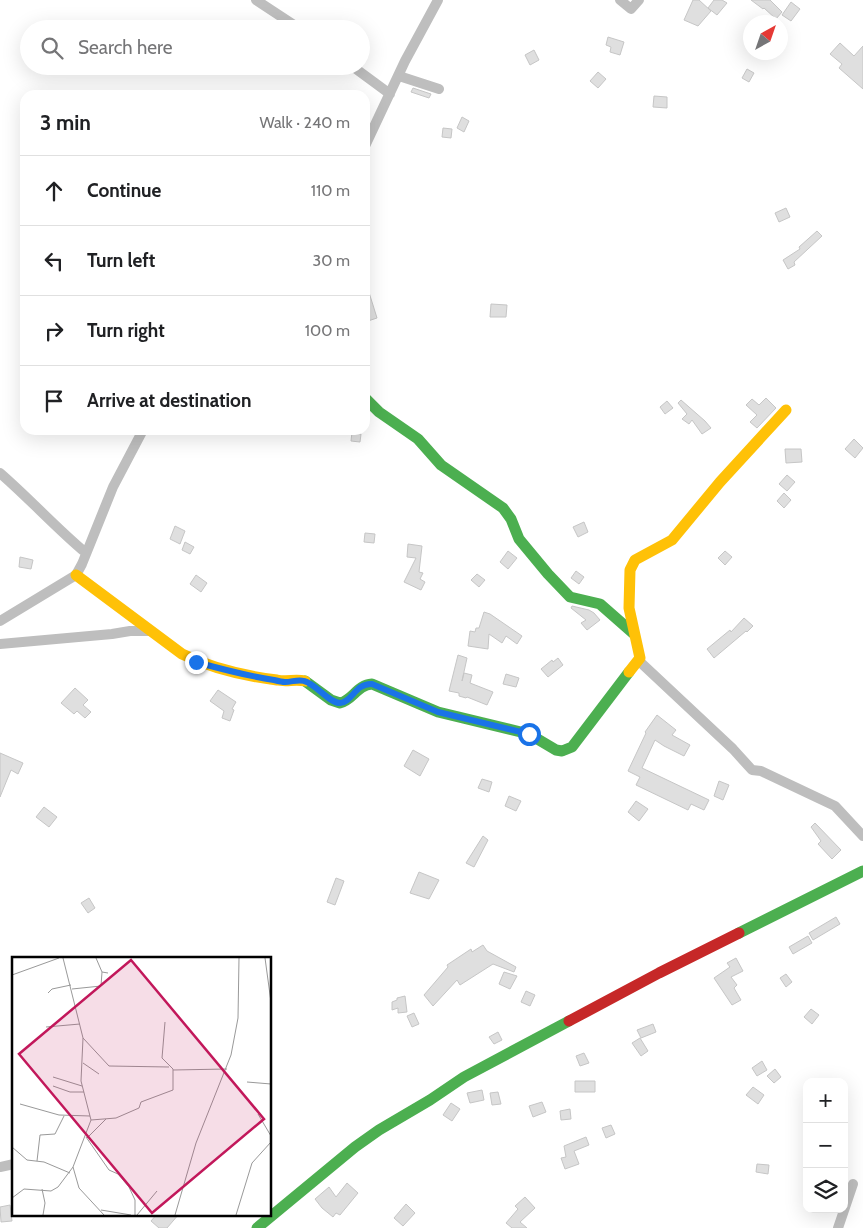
<!DOCTYPE html>
<html lang="en">
<head>
<meta charset="utf-8">
<style>
	:root { --surface:#fff; --page:#f2f2f2; --text:#202124; --muted:#757577; --line:#e0e0e0 }
	body { margin:0; font-family:Cabin,sans-serif; background:var(--page); color:var(--text) }
	.controls { position:absolute; right:15px; bottom:15px; display:grid; overflow:hidden; border-radius:10px; box-shadow:0 5px 20px #0002 }
	.controls button { width:45px; height:45px; display:grid; place-items:center; padding:0; border:0; border-bottom:1px solid var(--line); background:var(--surface); color:var(--text); font:25px sans-serif }
	.compass { position:absolute; left:743px; top:15px; width:45px; height:45px; border-radius:50%; background:var(--surface); box-shadow:0 5px 20px #0002; rotate:40deg }
	.stop { position:absolute; width:15px; height:15px; margin:-11px; border:4px solid #1a73e8; border-radius:50%; background:#fff }
	.stop.end { background:#1a73e8; border-color:#fff; box-shadow:0 1px 5px #0008 }
	.list { margin:0; padding:0; list-style:none }
	h2 { display:flex; justify-content:space-between; align-items:center; height:65px; margin:0; padding:0 20px; font-size:21px }
	h2 small { font-size:16px; font-weight:400; color:var(--muted) }
	.list li { display:grid; grid-template-columns:32px 1fr auto; gap:15px; align-items:center; box-sizing:border-box; height:70px; padding:0 20px; border-top:1px solid var(--line) }
	.list b { display:block; font-size:19px; white-space:nowrap }
	.list em { font-size:16px; font-style:normal; color:var(--muted) }
	.icon { flex:none; width:28px; height:28px; fill:none; stroke:currentColor; stroke-width:2; stroke-linecap:round; stroke-linejoin:round }
	.map { position:relative; flex:none; width:863px; height:1228px; overflow:hidden }
	.search { position:absolute; background:var(--surface); box-shadow:0 5px 20px #0002; left:20px; top:20px; width:350px; height:55px; display:flex; align-items:center; gap:12px; box-sizing:border-box; padding:0 18px; border-radius:28px; color:var(--muted); font-size:19px }
	.panel { position:absolute; background:var(--surface); box-shadow:0 5px 20px #0002; left:20px; top:90px; width:350px; height:345px; border-radius:15px }
	.map>svg:first-child { display:block }
	.building { fill:#dfdfdf; stroke:#c6c6c6 }
	.lines { fill:none; stroke-linecap:round; stroke-linejoin:round }
	.street { stroke:#bebebe; stroke-width:10 }
	.fast { stroke:#4caf50; stroke-width:11 }
	.slow { stroke:#ffc107; stroke-width:11 }
	.jam { stroke:#c62828; stroke-width:11 }
	.route { stroke:#1a73e8; stroke-width:6 }
	.inset-road { fill:none; stroke:#999; stroke-width:1 }
	.view { fill:#c2185b; fill-opacity:0.15; stroke:#c2185b; stroke-width:2.5 }
	.inset-edge { fill:none; stroke:#000; stroke-width:2.5 }
</style>
</head>
<body>
<div class="map">
<svg width="863" height="1228" viewBox="0 0 863 1228">
	<rect width="100%" height="100%" fill="#fff"/>
	<path class="building" d="M693 0H699L711 11 698 26 684 20Z
		M714 0H722L727 3 717 15 708 8Z
		M751 0H770L782 12 776 19 764 8 763 9Z
		M791 2 800 9 791 21 782 15Z
		M608 37 624 42 620 55 610 52 611 47 606 45Z
		M840 43 854 56 863 46V89L839 68 842 64 830 54Z
		M534 50 539 60 530 65 525 55Z
		M747 69 754 73 749 82 742 78Z
		M598 72 606 79 598 88 590 81Z
		M413 88 431 94 429 98 411 92Z
		M654 96 667 97V108L653 107Z
		M462 117 469 121 464 132 457 128Z
		M443 128 452 129 451 138 442 137Z
		M786 208 790 217 779 222 775 213Z
		M817 231 822 236 794 262 795 265 788 269 783 260 800 249 799 247Z
		M365 286H367L377 318 365 322Z
		M491 304 507 305 506 317H490Z
		M766 398 776 408 757 428 750 422 757 415 746 405 752 399 759 405Z
		M681 400 705 421 711 428 702 434 692 420 689 424 682 419 687 414 678 403Z
		M667 401 673 408 665 414 660 407Z
		M352 432 361 434 360 442 351 441Z
		M854 439 863 448 855 458 845 449Z
		M785 449H801L802 462 786 463Z
		M787 475 795 482 787 491 779 484Z
		M784 493 791 500 784 508 777 501Z
		M584 522 588 532 578 537 573 527Z
		M175 526 185 531 180 544 170 539Z
		M365 533 375 534 374 543 364 542Z
		M185 542 194 547 190 554 182 550Z
		M408 544 422 546 419 572 423 573 420 579 425 582 421 590 404 582 416 558 407 557Z
		M508 551 517 558 508 569 500 562Z
		M725 551 732 557 725 565 718 558Z
		M20 557 33 560 31 569 19 567Z
		M576 571 584 577 579 584 571 578Z
		M477 574 485 580 479 587 471 580Z
		M196 575 207 583 201 592 190 584Z
		M572 606 589 610 594 613 600 620 587 630 581 623 586 620 571 608Z
		M484 612 490 614 522 636 517 644 506 636 502 643 489 634 488 649 468 646 470 631 475 632 476 628H479Z
		M744 618 753 626 747 632 746 631 714 658 707 649 730 630 731 632Z
		M458 655 467 658 462 681 464 673 472 675 470 683 493 692 487 705 467 697 466 698 459 696V693L449 691Z
		M558 658 563 665 548 677 541 669 552 660 553 662Z
		M506 674 519 678 516 687 503 684Z
		M75 688 88 700 83 705 91 712 85 718 77 711 74 714 61 703Z
		M218 690 236 702 232 709 234 710 230 721 222 718 224 711 210 701Z
		M657 715 676 730 672 735 690 745 684 756 664 746 655 740 642 768 709 800 704 810 691 804 688 810 636 785 640 777 628 771 646 733 645 732Z
		M413 750 429 759 420 776 404 766Z
		M0 753 23 763 18 774 11 770 0 797Z
		M482 779 492 782 489 792 478 788Z
		M719 781 729 785 723 800 714 796Z
		M509 796 521 801 516 811 505 806Z
		M636 801 648 809 639 821 628 812Z
		M44 807 57 817 49 827 36 817Z
		M815 823 841 850 832 859 818 844 821 841 811 827Z
		M483 836 488 840 474 867 466 863Z
		M419 872 439 880 429 899 410 893Z
		M336 878 344 881 335 905 327 902Z
		M89 898 95 908 88 913 81 903Z
		M836 917 840 924 813 940 809 933Z
		M808 936 812 943 793 954 789 947Z
		M483 945 487 951 516 967 514 972 493 964 460 985 457 980 433 1006 424 995 448 967 447 965 471 949 472 952Z
		M736 958 743 971 731 977 737 985 734 988 741 1000 732 1005 714 978 730 967 727 963Z
		M504 972 517 976 510 989 499 984Z
		M786 974 792 982 786 987 780 978Z
		M526 991 535 995 530 1006 521 1002Z
		M405 996 407 1012 398 1013V1008L392 1010V1002L397 1000V998Z
		M811 1009 819 1015 812 1024 804 1017Z
		M414 1013 419 1024 412 1027 407 1016Z
		M653 1024 656 1032 641 1038 637 1030Z
		M498 1032 502 1040 494 1044 489 1037Z
		M640 1038 648 1051 641 1056 632 1043Z
		M584 1053 589 1063 580 1066 576 1056Z
		M762 1061 767 1070 757 1076 752 1068Z
		M775 1069 781 1077 774 1083 767 1076Z
		M575 1081H595V1092H575Z
		M753 1087 764 1095 758 1104 746 1095Z
		M482 1090 484 1100 470 1103 467 1093Z
		M498 1092 501 1104 492 1105 490 1093Z
		M542 1102 546 1112 533 1117 529 1106Z
		M451 1103 460 1109 452 1121 443 1115Z
		M570 1109 571 1119 561 1120 560 1111Z
		M611 1125 615 1134 606 1138 602 1128Z
		M586 1137 589 1145 574 1151 579 1164 565 1169 561 1158 566 1157 564 1146Z
		M757 1164 769 1165 768 1174 756 1172Z
		M347 1183 358 1193 340 1215 336 1213 333 1217 322 1208 315 1199 329 1187 336 1197Z
		M525 1197 535 1208 520 1222 527 1228H512L506 1223 518 1209 515 1206Z
		M406 1204 415 1213 403 1226 394 1218Z
		M10 1205 12 1221 1 1222 0 1207Z
		M157 1214H179L167 1228H159L151 1221Z"/>
	<g class="lines">
		<path class="street" d="M256 0 300 29
			M620 0 631 9 639 0
			M352 66 390 94
			M399 76 439 89
			M365 146 405 61 438 0
			M0 473C30 499 56 528 86 553
			M0 621 76 575 82 564 113 487 143 430
			M0 644 112 634 130 631H151
			M639 661 733 749 752 770 761 771 835 806 863 836
			M0 1167 14 1164
			M838 1228 853 1184"/>
		<path class="fast" d="M365 398 379 412 418 439 441 465 503 508 511 519 519 539 548 574 570 597 600 604 633 633
			M305 681 331 700 340 703C353 700 357 685 372 684L438 712 529 734 556 750 562 751 572 747 629 672
			M739 933 863 871
			M257 1228 355 1147 379 1130 430 1100 464 1077 569 1021"/>
		<path class="slow" d="M76 575 182 654C211 668 245 676 277 680 286 682 296 679 305 681
			M629 672 640 658 629 608 630 570 635 560 672 540 720 482 786 410"/>
		<path class="jam" d="M569 1021 659 973 739 933"/>
	</g>
	<g class="lines">
		<path class="route" d="M196 662C221 669 248 676 274 680 278 681 282 682 285 682 292 682 298 679 304 681 316 684 329 703 340 703 352 703 355 683 372 684L438 712 529 734"/>
	</g>
	<g transform="translate(12 957)">
		<rect width="259" height="259" fill="#fff"/>
		<path class="inset-road" d="M84 1 90 15 96 16M253 1 259 45M0 18 47 1M60 32 89 29 90 15M36 36 40 32 59 28M34 70 68 67M71 81 97 109 157 110M71 106 87 117M161 113 215 112M41 120 70 129M235 125 259 127M41 129 58 135H72M8 147 47 158 78 159M246 157 259 179M79 163 104 161 127 151 129 145 161 133V112L150 101 153 65M74 180 97 213 106 217 117 230 123 243V258M75 181 94 162M0 190 15 203 32 205 58 216M25 204 28 178 43 177 52 159M61 210 67 231 92 258M30 232 33 246 31 258M0 241 12 232 39 234 46 230 61 210 79 163 69 124 71 81 51 1M89 253 119 258M125 258 145 234M163 258 184 186 219 98 226 61 227 1M224 258 240 206 259 185"/>
		<path class="view" d="M119 3 252 162 140 256 7 97Z"/>
		<rect width="259" height="259" class="inset-edge"/>
	</g>
</svg>
<div class="controls">
<button>+</button>
<button>−</button>
<button><svg class="icon" aria-label="layers" viewBox="0 0 24 24"><path d="M12 4l9 5-9 5-9-5zM3 14l9 5 9-5"/></svg></button>
</div>
<svg class="compass" viewBox="-18 -18 36 36"><path d="M0-13l5 13h-10z" fill="#e53935"/><path d="M0 13l5-13h-10z" fill="#757577"/></svg>
<div class="stop" style="left:529px;top:734px"></div>
<div class="stop end" style="left:196px;top:662px"></div>
<div class="search"><svg class="icon" aria-label="search" viewBox="0 0 24 24"><circle cx="10" cy="10" r="6"/><path d="M15 15l6 6"/></svg>Search here</div>
<section class="panel">
<h2>3 min<small>Walk · 240 m</small></h2>
<ul class="list">
<li><svg class="icon" aria-label="ahead" viewBox="0 0 24 24"><path d="M12 20V5M6 11l6-6 6 6"/></svg><div><b>Continue</b></div><em>110 m</em></li>
<li><svg class="icon" aria-label="left" viewBox="0 0 24 24"><path d="M17 20v-9H6M10 6l-5 5 5 5"/></svg><div><b>Turn left</b></div><em>30 m</em></li>
<li><svg class="icon" aria-label="right" viewBox="0 0 24 24"><path d="M7 20v-9h11M14 6l5 5-5 5"/></svg><div><b>Turn right</b></div><em>100 m</em></li>
<li><svg class="icon" aria-label="arrive" viewBox="0 0 24 24"><path d="M6 21V4h12l-3 4 3 4H6"/></svg><div><b>Arrive at destination</b></div></li>
</ul>
</section>
</div>
</body>
</html>
